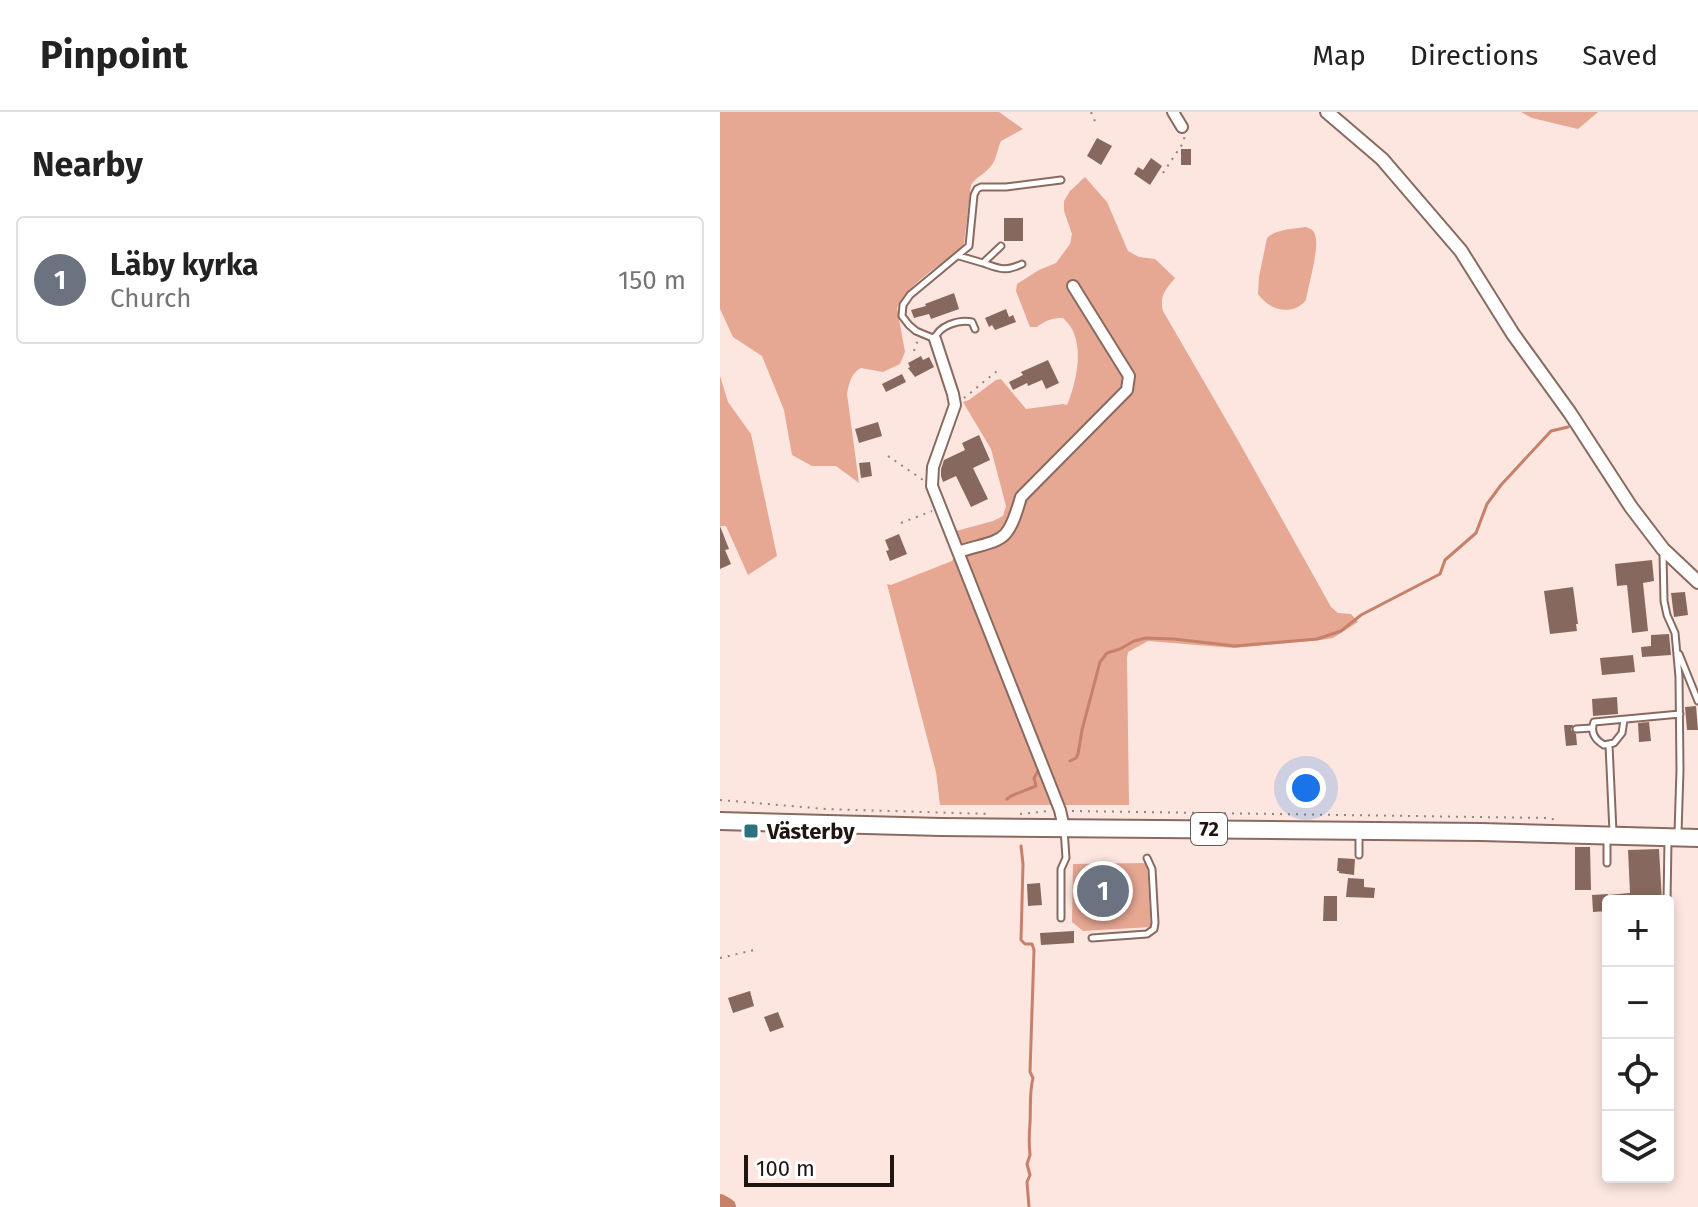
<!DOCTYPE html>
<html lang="en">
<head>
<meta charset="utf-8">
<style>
	:root { --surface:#fff; --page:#f6f6f6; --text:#222; --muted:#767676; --line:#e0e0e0; --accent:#b45309 }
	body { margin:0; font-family:"Fira Sans",sans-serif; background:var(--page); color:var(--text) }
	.controls { position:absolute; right:24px; bottom:24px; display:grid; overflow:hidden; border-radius:8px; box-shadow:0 4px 12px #0003 }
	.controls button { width:72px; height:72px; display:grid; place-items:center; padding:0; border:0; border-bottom:2px solid var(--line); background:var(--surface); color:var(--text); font:40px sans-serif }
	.scale { position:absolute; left:24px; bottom:20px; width:150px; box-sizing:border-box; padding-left:8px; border:4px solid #211511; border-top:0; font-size:22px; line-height:28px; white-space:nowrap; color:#211511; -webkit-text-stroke:6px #fff; paint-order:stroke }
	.you { position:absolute; left:586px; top:676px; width:28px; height:28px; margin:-20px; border:6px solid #fff; border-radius:50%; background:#1a73e8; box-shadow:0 0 0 12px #1a73e833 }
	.badge { display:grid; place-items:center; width:52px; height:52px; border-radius:50%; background:var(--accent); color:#fff; font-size:26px; font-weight:700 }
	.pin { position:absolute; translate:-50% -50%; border:4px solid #fff; box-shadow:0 2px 8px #0006 }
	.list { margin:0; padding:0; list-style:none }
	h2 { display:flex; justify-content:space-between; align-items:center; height:104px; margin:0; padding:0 32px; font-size:34px }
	h2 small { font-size:26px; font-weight:400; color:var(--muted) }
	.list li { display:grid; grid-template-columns:52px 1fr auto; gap:24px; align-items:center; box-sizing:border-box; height:128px; margin:0 16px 16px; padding:0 16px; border:2px solid var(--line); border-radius:8px }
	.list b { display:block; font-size:30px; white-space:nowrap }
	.list p { margin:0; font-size:26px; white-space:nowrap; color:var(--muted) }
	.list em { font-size:26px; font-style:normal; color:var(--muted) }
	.icon { flex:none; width:44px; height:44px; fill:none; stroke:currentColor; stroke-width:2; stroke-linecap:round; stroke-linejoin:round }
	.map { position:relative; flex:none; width:978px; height:1095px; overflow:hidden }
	header { display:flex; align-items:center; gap:48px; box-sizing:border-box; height:112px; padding:0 40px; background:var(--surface); border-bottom:2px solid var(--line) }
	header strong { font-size:38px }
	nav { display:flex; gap:44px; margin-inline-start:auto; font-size:28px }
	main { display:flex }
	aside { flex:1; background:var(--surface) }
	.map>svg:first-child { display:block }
	.green { fill:#e6a793 }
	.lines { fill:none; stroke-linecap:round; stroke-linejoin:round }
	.stream { stroke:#c78069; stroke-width:3 }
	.river { stroke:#c78069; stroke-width:18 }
	.building { fill:#87685e }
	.service-casing { stroke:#896a60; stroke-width:9 }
	.minor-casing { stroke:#896a60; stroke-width:14 }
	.tertiary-casing { stroke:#896a60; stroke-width:16 }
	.primary-casing { stroke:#896a60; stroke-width:20 }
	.path { stroke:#94837e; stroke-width:2; stroke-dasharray:2 6; stroke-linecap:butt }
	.service { stroke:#fff; stroke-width:5 }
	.minor { stroke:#fff; stroke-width:10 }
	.tertiary { stroke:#fff; stroke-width:12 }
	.primary { stroke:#fff; stroke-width:16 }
	.poi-dot { fill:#2d7081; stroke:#fff; stroke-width:3 }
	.labels { text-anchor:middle; stroke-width:7; stroke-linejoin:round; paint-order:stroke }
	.shield { fill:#fff; stroke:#645b58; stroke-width:2 }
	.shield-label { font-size:20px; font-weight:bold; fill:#211511 }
	.poi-label { font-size:22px; font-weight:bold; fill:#211511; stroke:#fff; text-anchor:start }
</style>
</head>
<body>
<header>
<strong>Pinpoint</strong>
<nav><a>Map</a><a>Directions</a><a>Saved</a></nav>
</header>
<main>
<aside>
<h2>Nearby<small></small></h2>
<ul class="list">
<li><span class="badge" style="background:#6b7280">1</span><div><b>Läby kyrka</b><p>Church</p></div><em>150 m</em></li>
</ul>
</aside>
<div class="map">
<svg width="978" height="1095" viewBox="0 0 978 1095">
	<rect width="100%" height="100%" fill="#fce6df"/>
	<path class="green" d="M0 0H279L303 17 281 29C277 37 277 47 271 54 265 62 256 65 251 73L244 131 242 137C222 151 187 173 177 196L185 240 180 252 163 260 141 256C131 261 129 271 127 282L139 371 116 354H92L72 343 64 298 42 244 13 225 0 197Z
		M801 0H878L858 17 812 6Z
		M365 65 387 90 408 139 419 145 435 147 455 166C446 177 439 184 443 199L519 330 611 495 618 501 631 502 638 510 613 526 601 528 514 536 428 529 408 540 407 546 409 693H220L216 660 167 472 171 473 232 449 234 445 225 422 273 409 283 404 286 394 271 337 243 290 249 288 276 268 281 267 306 297 343 292 347 293C357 269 367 226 343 206 332 206 326 208 317 215H310L296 179 297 172 319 158 336 151 350 132 352 122 344 99V89L350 79Z
		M586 115C592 118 593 117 595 123 600 135 588 174 586 188 572 205 549 198 538 182L539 165 547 126C556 117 573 117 586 115Z
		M0 264 8 290 31 322 57 444 28 463 6 414H0Z
		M427 751 431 815 363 819 352 810 353 752Z"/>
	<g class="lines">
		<path class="stream" d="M350 649 356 646 358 642 362 618 380 550 387 541 400 537 414 529 426 526 454 527 515 534 597 527 621 519 641 503 720 462 725 448 756 421 767 392 781 373 831 319 848 315
			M287 687 291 684 316 674 314 666 318 659
			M301 734 303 752 301 828 305 832H312L314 838 310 960 313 966C309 983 311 994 310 1011 309 1022 309 1033 310 1043L307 1052 310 1063 307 1070 309 1095"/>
		<path class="river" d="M0 1091 7 1095"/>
	</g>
	<path class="building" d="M377 26 392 34 381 53 367 44Z
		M461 37H471V53H461Z
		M431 46 442 54 430 73 414 62 418 55 423 58Z
		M284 106H303V129H284Z
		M234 181 239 197 211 207 209 202 194 206 191 198 206 194 205 192Z
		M286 197 289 205 293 203 296 210 275 218 272 213 269 215 265 206Z
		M201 244 203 248 209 245 214 255 195 265 188 256 190 255 188 251Z
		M328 248 339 271 326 277 322 268 308 274 307 271 293 278 289 270 303 263 301 260Z
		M182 262 186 270 166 280 162 272Z
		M158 310 162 324 139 331 135 317Z
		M259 323 270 348 253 356 268 387 251 395 236 364 223 370 221 364V357L224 348 245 338 242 331Z
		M150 350 152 364 141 366 139 351Z
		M0 414 9 437 5 438 11 452 0 457Z
		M179 422 187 442 170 449 166 439 169 438 165 428Z
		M932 448 934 469 923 471 928 519 912 521 907 473 897 474 895 452Z
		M853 475 858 512H856L857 519 830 522 824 479Z
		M965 480 968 503 954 505 951 481Z
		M949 522 951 543 922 545 921 535 931 534V523Z
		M913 543 915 560 882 563 880 546Z
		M897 585 898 602 873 604 872 587Z
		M976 594 978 618H967L965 595Z
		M929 610 931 629 919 630 918 611Z
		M844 613H853L851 618 856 622 857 633 846 634Z
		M855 735H870L871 778H855Z
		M939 737 942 789H889L888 783 910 781 908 738Z
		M618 746 635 747 634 763 619 761V759H617Z
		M389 766H402L401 788 364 784V772H389Z
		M628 766 644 767V775L655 776 654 786 626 785Z
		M320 771 322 793 308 794 307 772Z
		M888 782V799L873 800 872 783Z
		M604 784H617V809H603Z
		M354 819V831L321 833 320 821Z
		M30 879 34 894 13 901 8 886Z
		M58 900 64 915 50 920 44 905Z"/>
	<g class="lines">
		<g class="service-casing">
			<path id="service" d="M239 144 263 151 281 134
				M263 151C280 157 285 160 302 152
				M255 217 252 210C239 207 218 214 215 227L196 219 189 213 182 204 183 193 190 183 249 134 254 83 257 77 261 75H286L341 68
				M943 442 944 489 947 503 955 521 959 565 960 658 958 721
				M959 542 978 589
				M904 608 902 621 894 631 884 633C875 628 870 620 874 610L960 602
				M856 617 872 616
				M889 633 893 720
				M639 724V743
				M887 727V751
				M947 789 948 729
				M341 806V757L346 746 344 717
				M372 826 427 822 434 817 435 811 432 757 427 746"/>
		</g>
		<g class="minor-casing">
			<path id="minor" d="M453 0 462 15
				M215 227 233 282 235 293 213 355 212 374 340 698 344 716
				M238 440C283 426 287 434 301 385L407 278 409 264 353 174"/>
		</g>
		<g class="tertiary-casing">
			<path id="tertiary" d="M607 0 662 47 741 139 793 222 850 301 911 395 943 437 978 470"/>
		</g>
		<g class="primary-casing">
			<path id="primary" d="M0 709 221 715 761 720 978 726"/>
		</g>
		<path class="path" d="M371 0 377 14
			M443 61 463 31 465 23
			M194 239 196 232 199 228
			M244 286 277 259
			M168 344 203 368
			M181 411 212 399
			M0 688 106 697 270 702
			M352 699 827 706 837 708
			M300 702 329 699
			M0 846 34 838"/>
		<use href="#service" class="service"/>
		<use href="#minor" class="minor"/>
		<use href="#tertiary" class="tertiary"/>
		<use href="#primary" class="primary"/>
	</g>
	<rect class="poi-dot" x="23" y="711" width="16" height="16" rx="4"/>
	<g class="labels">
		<rect class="shield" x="471" y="701" width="36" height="32" rx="6"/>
		<g class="shield-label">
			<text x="489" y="724">72</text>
		</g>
		<g class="poi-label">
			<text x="47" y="727">Västerby</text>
		</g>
	</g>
</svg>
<div class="controls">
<button>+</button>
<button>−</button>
<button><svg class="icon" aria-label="locate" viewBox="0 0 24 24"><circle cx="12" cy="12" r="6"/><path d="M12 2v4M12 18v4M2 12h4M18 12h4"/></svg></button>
<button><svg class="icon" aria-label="layers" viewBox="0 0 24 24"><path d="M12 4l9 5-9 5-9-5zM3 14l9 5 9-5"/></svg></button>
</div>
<div class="scale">100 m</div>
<div class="you"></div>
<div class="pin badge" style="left:383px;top:779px;background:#6b7280">1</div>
</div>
</main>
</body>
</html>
